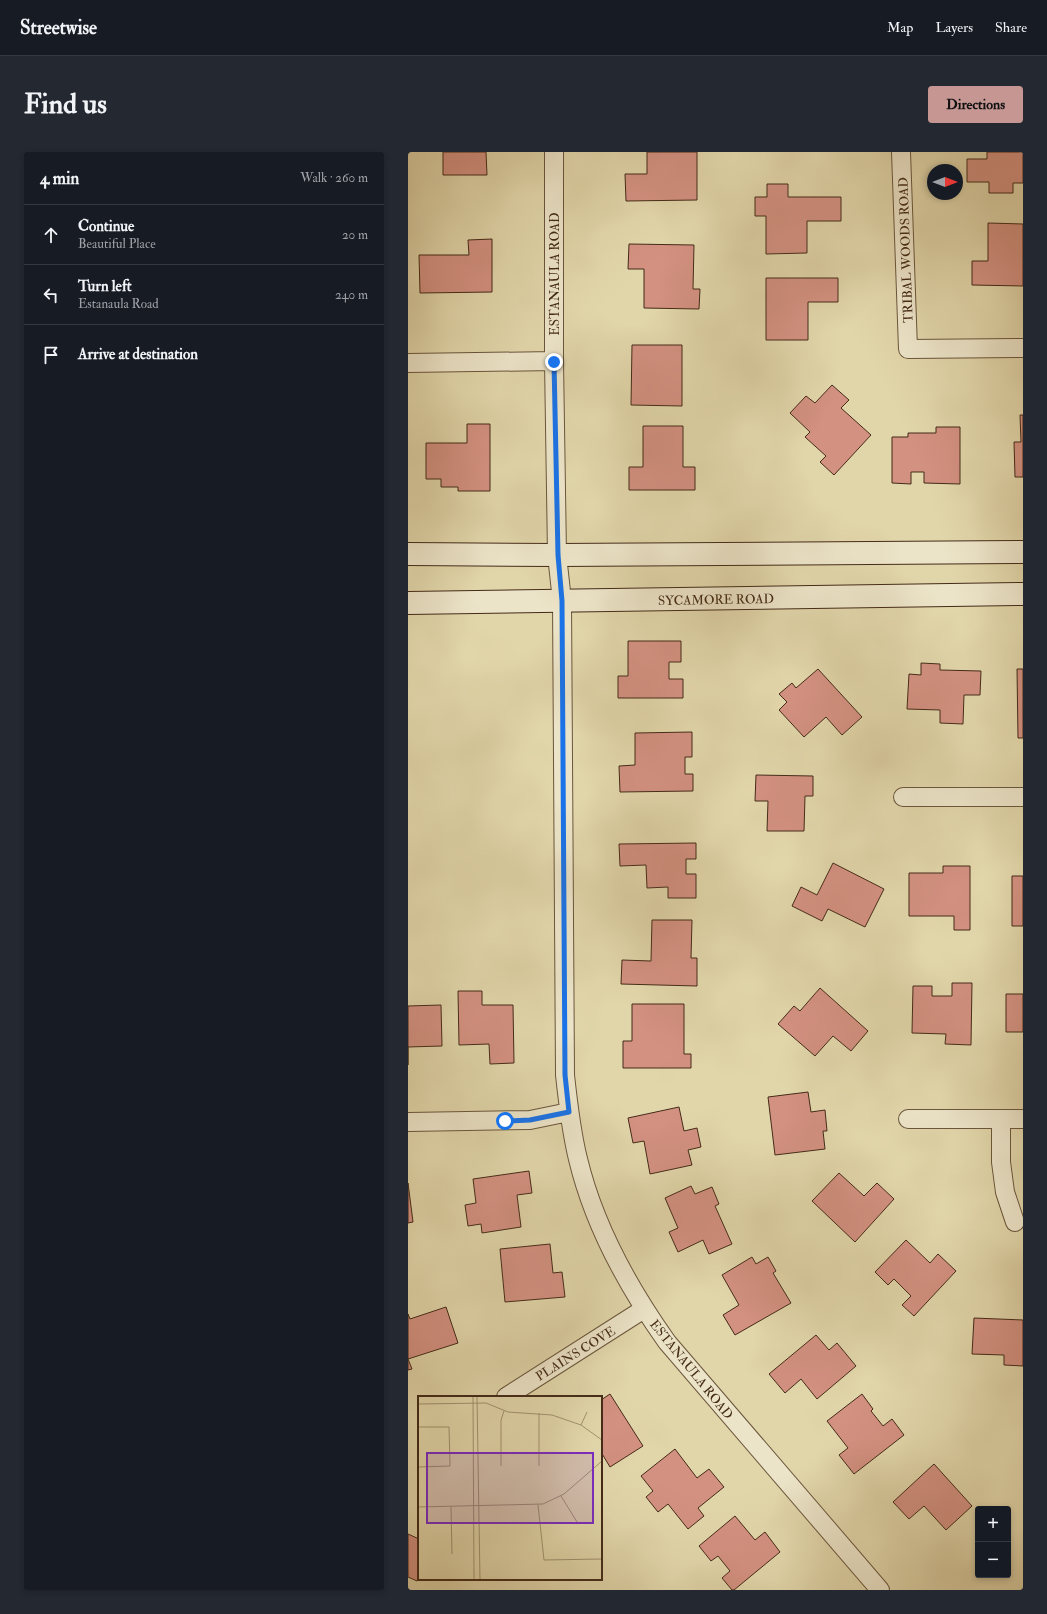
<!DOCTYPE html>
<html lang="en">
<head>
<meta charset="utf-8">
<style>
	:root { --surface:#171b24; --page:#242831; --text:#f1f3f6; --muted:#9ea1a6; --line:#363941; --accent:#c59692 }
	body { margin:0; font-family:"IM FELL Double Pica",serif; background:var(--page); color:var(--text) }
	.controls { position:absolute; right:12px; bottom:12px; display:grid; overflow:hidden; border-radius:4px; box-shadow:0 2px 6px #0003 }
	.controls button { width:36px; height:36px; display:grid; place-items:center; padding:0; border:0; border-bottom:1px solid var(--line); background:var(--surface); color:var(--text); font:20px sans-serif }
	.compass { position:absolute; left:519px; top:12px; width:36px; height:36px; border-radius:50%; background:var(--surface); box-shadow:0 2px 6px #0003; rotate:90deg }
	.stop { position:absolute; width:12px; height:12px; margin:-9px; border:3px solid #1a73e8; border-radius:50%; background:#fff }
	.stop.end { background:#1a73e8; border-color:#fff; box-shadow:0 1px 4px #0008 }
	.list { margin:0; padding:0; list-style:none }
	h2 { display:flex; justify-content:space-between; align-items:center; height:52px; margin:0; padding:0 16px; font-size:17px }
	h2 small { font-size:13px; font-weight:400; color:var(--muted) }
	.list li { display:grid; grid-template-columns:26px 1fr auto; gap:12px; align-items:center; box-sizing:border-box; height:60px; padding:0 16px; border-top:1px solid var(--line) }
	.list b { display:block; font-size:15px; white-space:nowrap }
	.list p { margin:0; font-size:13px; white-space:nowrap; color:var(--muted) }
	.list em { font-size:13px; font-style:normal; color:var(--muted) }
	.icon { flex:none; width:22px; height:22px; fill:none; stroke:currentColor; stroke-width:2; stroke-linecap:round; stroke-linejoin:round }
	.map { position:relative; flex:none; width:615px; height:1438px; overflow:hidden; border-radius:4px }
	header { display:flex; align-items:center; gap:24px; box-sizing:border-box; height:56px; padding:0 20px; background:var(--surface); border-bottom:1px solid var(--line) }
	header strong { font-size:19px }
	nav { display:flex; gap:22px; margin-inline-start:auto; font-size:14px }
	.intro { display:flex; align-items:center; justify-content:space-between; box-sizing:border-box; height:96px; padding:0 24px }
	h1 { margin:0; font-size:28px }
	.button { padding:10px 18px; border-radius:4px; background:var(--accent); color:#111; font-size:14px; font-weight:700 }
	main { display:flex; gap:24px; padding:0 24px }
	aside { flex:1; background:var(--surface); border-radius:4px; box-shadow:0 2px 6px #0003 }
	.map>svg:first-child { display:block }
	.building { fill:#d39181; stroke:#442b18 }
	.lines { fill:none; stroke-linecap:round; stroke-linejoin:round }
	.street-casing { stroke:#6b563c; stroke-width:20 }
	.secondary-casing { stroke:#442b18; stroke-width:24 }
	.street { stroke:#ece4c8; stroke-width:18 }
	.secondary { stroke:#ece4c8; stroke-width:22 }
	.route { stroke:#1a73e8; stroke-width:5 }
	.labels { text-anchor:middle; stroke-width:3.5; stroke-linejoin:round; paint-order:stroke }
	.street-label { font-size:13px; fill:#442b18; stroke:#ece4c8 }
	.inset-road { fill:none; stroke:#a29270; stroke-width:1 }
	.view { fill:#7b2cbf; fill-opacity:0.15; stroke:#7b2cbf; stroke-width:2 }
	.inset-edge { fill:none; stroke:#442b18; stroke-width:2 }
</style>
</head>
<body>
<header>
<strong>Streetwise</strong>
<nav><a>Map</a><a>Layers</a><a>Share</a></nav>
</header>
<div class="intro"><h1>Find us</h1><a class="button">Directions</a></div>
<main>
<aside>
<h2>4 min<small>Walk · 260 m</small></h2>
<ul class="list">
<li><svg class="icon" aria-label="ahead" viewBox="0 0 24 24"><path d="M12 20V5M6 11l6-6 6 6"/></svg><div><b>Continue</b><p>Beautiful Place</p></div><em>20 m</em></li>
<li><svg class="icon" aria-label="left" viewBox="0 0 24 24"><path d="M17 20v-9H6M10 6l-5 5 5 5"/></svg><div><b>Turn left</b><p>Estanaula Road</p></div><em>240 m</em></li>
<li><svg class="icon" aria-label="arrive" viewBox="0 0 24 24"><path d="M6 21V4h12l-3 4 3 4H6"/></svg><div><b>Arrive at destination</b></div></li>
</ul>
</aside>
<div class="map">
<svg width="615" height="1438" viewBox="0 0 615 1438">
	<rect width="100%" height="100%" fill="#e1d6aa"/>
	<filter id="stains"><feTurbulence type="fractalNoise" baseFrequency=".005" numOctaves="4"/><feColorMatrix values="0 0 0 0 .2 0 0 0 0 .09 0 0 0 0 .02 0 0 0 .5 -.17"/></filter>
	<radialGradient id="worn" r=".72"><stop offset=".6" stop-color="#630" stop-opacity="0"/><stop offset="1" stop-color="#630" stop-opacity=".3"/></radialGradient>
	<path class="building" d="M35 0H78L79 23H35Z
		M239 0H289V48L218 49 217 22H239Z
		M579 0H615V31H605V41H581V30H559V7H579Z
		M359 32H380V45H433V69H399V101L358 102V64H347V45H359Z
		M580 71 615 72V134L564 133V109H580Z
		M84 87V140L12 141 11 103H61L60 88Z
		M221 92 286 93 285 137H292L291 157 236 156V117H220Z
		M358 126H430V150H400V188H358Z
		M224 193H274V254L223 253Z
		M424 233 441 248 433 256 463 283 426 323 412 310 418 304 397 285 402 280 382 261 398 244 407 251Z
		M612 263H615V325H607L606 290H613Z
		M59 272H82V339H50V335H33V327H18V291H59Z
		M235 274H275V315H287V338H221V315H235Z
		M528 275H552V332L516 331V320H503V332L484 331V285H500V281H528Z
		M220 489H273V510H261V527H275V546H210V524H220Z
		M513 511 532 512V518L573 519 572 543H556L555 572 532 571V558L499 557 501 522 513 523Z
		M410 517 454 565 434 583 418 565 396 585 371 558 379 550 371 542 384 531 388 536Z
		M609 517H615V586H610Z
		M284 580V605H277V622H285V639L212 640 211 614 227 613V581Z
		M348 623 405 624V644H397L396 679H359L360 649H347Z
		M288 691V707H278V722H288V746H260V735L239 736 238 713 212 714 211 692Z
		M425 711 476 737 457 775 420 757 414 769 384 754 393 735 409 743Z
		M535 714H562V778H546V764H501V721H535Z
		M604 724H615V774H604Z
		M244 768H284L283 806H289V834L213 832 214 808 243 809Z
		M544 831H564L563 893 537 892 538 882 504 881 505 834H524V844H544Z
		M412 836 460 879 443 899 425 884 407 904 370 872 386 854 392 859Z
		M50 839H74V853H105L106 911 82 912 81 892 51 893Z
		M598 842H615V880H598Z
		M224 852H276V902H283V916H215V889H224Z
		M33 853 34 894 0 895V913V854Z
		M400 940 403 960 417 958 419 979H415L417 997 367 1003 360 945Z
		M271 955 276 979 289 976 293 995 280 998 284 1013 242 1022 236 989 225 991 220 966Z
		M121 1019 124 1041 109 1043 113 1075 74 1081 73 1072 60 1074 57 1053 68 1051 65 1027Z
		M431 1021 456 1044 469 1031 486 1047 447 1090 404 1049Z
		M0 1031 5 1070 0 1071Z
		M283 1034 287 1042 304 1035 311 1052 307 1054 324 1092 301 1102 295 1088 270 1100 261 1080 270 1076 257 1046Z
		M498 1088 522 1111 530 1102 548 1119 506 1164 494 1153 503 1144 486 1127 480 1133 467 1120Z
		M142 1092 145 1121 154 1120 157 1145 97 1150 92 1097Z
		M344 1105 348 1112 360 1105 368 1119 365 1121 383 1151 327 1183 315 1163 331 1153 314 1123Z
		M38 1155 50 1191 0 1207 4 1217 0 1218V1162L2 1167Z
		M566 1166 615 1168V1214L596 1213V1203L564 1202Z
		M408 1183 421 1198 429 1191 448 1214 409 1247 393 1227 377 1241 361 1222Z
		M202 1242 235 1294 202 1315 193 1300V1248Z
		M454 1242 465 1257 463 1259 475 1274 484 1267 496 1283 446 1322 431 1303 440 1296 419 1269Z
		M267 1297 289 1326 301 1317 316 1335 290 1356 296 1364 280 1377 260 1352 250 1360 238 1345 245 1339 233 1324Z
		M526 1312 564 1354 538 1378 516 1354 501 1367 485 1350Z
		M327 1364 347 1388 357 1380 372 1400 326 1438H324L314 1426 322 1419 310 1404 303 1409 291 1394Z
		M0 1382 11 1387V1423L9 1429 0 1425Z"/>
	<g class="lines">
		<g class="street-casing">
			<path id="street" d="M146 0V209L149 403 154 449 157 923C160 951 163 979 170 1007 186 1074 220 1135 259 1190L472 1438
				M493 0 500 197 615 196
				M0 211 146 209
				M495 645H615
				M500 967H615
				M593 967V1010L597 1040 607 1070
				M0 970 122 968 161 960
				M98 1245 236 1157"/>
		</g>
		<g class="secondary-casing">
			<path id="secondary" d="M0 402 149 403 615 400
				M0 451 615 442"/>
		</g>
		<use href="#street" class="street"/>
		<use href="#secondary" class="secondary"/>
	</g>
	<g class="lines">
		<path class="route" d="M97 969 122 968 161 960 157 923 154 449 150 403 146 210"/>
	</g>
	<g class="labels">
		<g class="street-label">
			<text transform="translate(497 98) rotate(-92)" y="5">TRIBAL WOODS ROAD</text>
			<text transform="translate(146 122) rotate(-90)" y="5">ESTANAULA ROAD</text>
			<text transform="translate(308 447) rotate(-1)" y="5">SYCAMORE ROAD</text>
			<text transform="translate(167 1201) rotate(-32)" y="5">PLAINS COVE</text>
			<text transform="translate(284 1217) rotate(51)" y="5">ESTANAULA ROAD</text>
		</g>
	</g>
	<g transform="translate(10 1244)">
		<rect width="184" height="184" fill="#e1d6aa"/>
		<path class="inset-road" d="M55 0 56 184M59 0 62 184M0 8 68 7 90 16 134 19 163 29 184 44M163 29 169 16M0 31H31L32 70 0 71M83 70V24L86 15M121 70V17M143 100 159 126M120 109 126 164 184 163M0 111 125 108 146 98 184 65M33 111 34 158"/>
		<path class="view" d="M9 57H175V127H9Z"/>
		<rect width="184" height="184" class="inset-edge"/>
	</g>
	<rect width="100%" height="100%" filter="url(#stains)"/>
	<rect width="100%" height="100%" fill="url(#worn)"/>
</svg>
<div class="controls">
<button>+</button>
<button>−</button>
</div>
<svg class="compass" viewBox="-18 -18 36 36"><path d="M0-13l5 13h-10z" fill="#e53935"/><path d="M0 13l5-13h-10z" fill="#9ea1a6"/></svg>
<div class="stop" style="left:97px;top:969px"></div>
<div class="stop end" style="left:146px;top:210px"></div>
</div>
</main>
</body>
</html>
